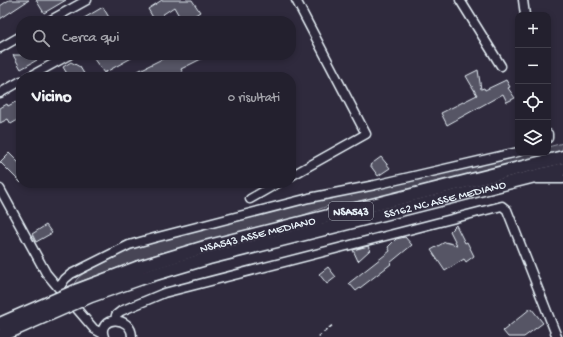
<!DOCTYPE html>
<html lang="it">
<head>
<meta charset="utf-8">
<style>
	:root { --surface:#23202e; --page:#2f2d3a; --text:#f1f3f6; --muted:#a3a3aa; --line:#403e4a }
	body { margin:0; font-family:"Gochi Hand",sans-serif; background:var(--page); color:var(--text) }
	.controls { position:absolute; right:12px; top:12px; display:grid; overflow:hidden; border-radius:8px; box-shadow:0 2px 6px #0003 }
	.controls button { width:36px; height:36px; display:grid; place-items:center; padding:0; border:0; border-bottom:1px solid var(--line); background:var(--surface); color:var(--text); font:20px sans-serif }
	.list { margin:0; padding:0; list-style:none }
	h2 { display:flex; justify-content:space-between; align-items:center; height:52px; margin:0; padding:0 16px; font-size:17px }
	h2 small { font-size:13px; font-weight:400; color:var(--muted) }
	.icon { flex:none; width:22px; height:22px; fill:none; stroke:currentColor; stroke-width:2; stroke-linecap:round; stroke-linejoin:round }
	.map { position:relative; flex:none; width:563px; height:337px; overflow:hidden }
	.search { position:absolute; background:var(--surface); box-shadow:0 2px 6px #0003; left:16px; top:16px; width:280px; height:44px; display:flex; align-items:center; gap:10px; box-sizing:border-box; padding:0 14px; border-radius:16px; color:var(--muted); font-size:15px }
	.panel { position:absolute; background:var(--surface); box-shadow:0 2px 6px #0003; left:16px; top:72px; width:280px; height:116px; border-radius:16px }
	.map>svg:first-child { display:block }
	.green { fill:#464455; stroke:#979aa6 }
	.building { fill:#575565; stroke:#e8f1f8 }
	.lines { fill:none; stroke-linecap:round; stroke-linejoin:round }
	.minor-casing { stroke:#e8f1f8; stroke-width:11 }
	.highway-casing { stroke:#e8f1f8; stroke-width:15 }
	.path { stroke:#e8f1f8; stroke-width:1.5; stroke-dasharray:4 3; stroke-linecap:butt }
	.minor { stroke:#2f2a3d; stroke-width:8 }
	.highway { stroke:#2f2a3d; stroke-width:12 }
	.highway-bridge-casing { stroke:#e8f1f8; stroke-width:15; stroke-linecap:butt }
	.highway-bridge { stroke:#2f2a3d; stroke-width:12 }
	.labels { text-anchor:middle; stroke-width:3; stroke-linejoin:round; paint-order:stroke }
	.shield { fill:#2f2a3d; stroke:#b0b5c0; stroke-width:1 }
	.shield-label { font-size:11px; font-weight:bold; fill:#e8f1f8 }
	.street-label { font-size:12px; fill:#e8f1f8; stroke:#2f2a3d }
</style>
</head>
<body>
<div class="map">
<svg width="563" height="337" viewBox="0 0 563 337">
	<rect width="100%" height="100%" fill="#2f2a3d"/>
	<filter id="ink" filterUnits="userSpaceOnUse"><feTurbulence type="fractalNoise" baseFrequency=".025" numOctaves="2"/><feDisplacementMap in="SourceGraphic" scale="8" xChannelSelector="R" yChannelSelector="G"/><feConvolveMatrix kernelMatrix="1 2 1 2 8 2 1 2 1" color-interpolation-filters="sRGB"/></filter>
	<g filter="url(#ink)">
		<path class="green" d="M563 143V152L367 200 328 206 298 217 222 236 154 255 120 267 74 284C79 272 98 266 110 260V258L131 249 172 237 307 202 399 183 524 153H548V147Z"/>
		<path class="building" d="M9 0H29L0 19V6Z
			M36 0H66L44 13Z
			M162 0H192L200 12 186 21H182L174 7 162 15 166 21H155L148 9Z
			M103 7 111 21H79Z
			M13 55H46L21 69Z
			M91 55H137L104 73Z
			M170 55H209L181 69 183 73 174 77H141L138 71Z
			M71 62 80 67 86 77H69L63 67Z
			M478 70 481 89 484 88 485 90 506 80 510 87 508 88 515 98 507 102 503 94 447 125 441 113 477 95 466 76Z
			M21 99V118L11 124 8 119 0 123V108L7 104 8 106Z
			M9 153 21 165V183L0 162Z
			M381 157 390 168 378 176 370 165Z
			M46 225 52 233 36 242 32 234Z
			M456 225 465 243 467 242 474 256 466 262 464 259 445 271 431 250 445 242 457 245 450 231Z
			M405 237 412 245 390 263 391 264 356 291 349 283 390 251 388 247 396 239Z
			M368 246 370 250 358 261 353 250Z
			M328 267 336 277 327 284 319 274Z
			M531 308 543 323 524 337H508L503 331Z"/>
		<g class="lines">
			<g class="minor-casing">
				<path id="minor" d="M460 0 501 66
					M523 0 525 15
					M49 21 87 0
					M0 48 21 36
					M29 77 69 55
					M0 93 21 81
					M548 134V138
					M291 176 366 134 296 0
					M537 179H563
					M0 189 46 273 61 291
					M250 199 278 183
					M59 288 65 279 71 274 129 245 154 238 309 198 375 185 518 152
					M70 301 94 329 103 334
					M115 320 116 315 121 311 164 293 502 206 507 210 557 337
					M104 337C96 316 132 314 132 337"/>
			</g>
			<g class="highway-casing">
				<g id="highway">
					<path id="s1" d="M139 267 205 247 563 157"/>
					<path id="s2" d="M142 278 209 258 563 169"/>
				</g>
			</g>
			<path class="path" d="M318 337 334 324"/>
			<use href="#minor" class="minor"/>
			<use href="#highway" class="highway"/>
			<g class="highway-bridge-casing">
				<path id="highway-bridge" d="M0 324 78 290 139 267
					M0 336 91 296 142 278"/>
			</g>
			<use href="#highway-bridge" class="highway-bridge"/>
		</g>
	</g>
	<g class="labels">
		<rect class="shield" x="329" y="202" width="44" height="18" rx="3"/>
		<g class="shield-label">
			<text x="351" y="215">NSA543</text>
		</g>
		<g class="street-label">
			<text dy="4" stroke="none"><textPath href="#s2" startOffset="313">SS162 NC ASSE MEDIANO</textPath></text>
			<text dy="4" stroke="none"><textPath href="#s1" startOffset="123">NSA543 ASSE MEDIANO</textPath></text>
		</g>
	</g>
</svg>
<div class="controls">
<button>+</button>
<button>−</button>
<button><svg class="icon" aria-label="locate" viewBox="0 0 24 24"><circle cx="12" cy="12" r="6"/><path d="M12 2v4M12 18v4M2 12h4M18 12h4"/></svg></button>
<button><svg class="icon" aria-label="layers" viewBox="0 0 24 24"><path d="M12 4l9 5-9 5-9-5zM3 14l9 5 9-5"/></svg></button>
</div>
<div class="search"><svg class="icon" aria-label="search" viewBox="0 0 24 24"><circle cx="10" cy="10" r="6"/><path d="M15 15l6 6"/></svg>Cerca qui</div>
<section class="panel">
<h2>Vicino<small>0 risultati</small></h2>
<ul class="list">
</ul>
</section>
</div>
</body>
</html>
